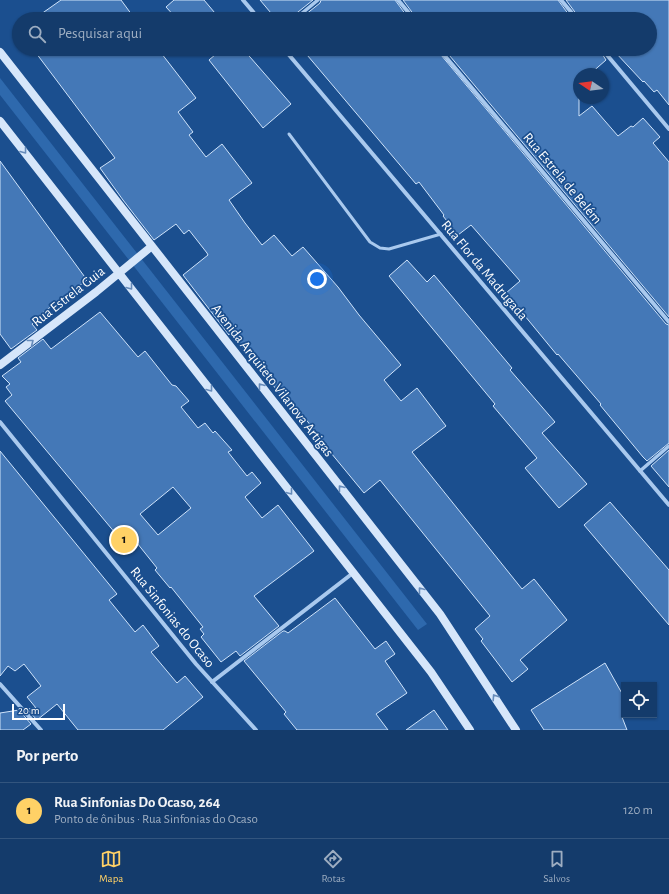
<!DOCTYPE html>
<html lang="pt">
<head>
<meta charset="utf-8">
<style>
	:root { --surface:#143b6b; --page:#1d4271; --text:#f1f3f6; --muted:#9dadc1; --line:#33557e; --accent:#ffd166 }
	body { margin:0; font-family:"Alegreya Sans",sans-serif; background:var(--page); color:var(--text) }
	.controls { position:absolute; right:12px; bottom:12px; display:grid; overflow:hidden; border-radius:0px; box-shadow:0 1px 3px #0004 }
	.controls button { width:36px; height:36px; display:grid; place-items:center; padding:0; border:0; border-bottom:1px solid var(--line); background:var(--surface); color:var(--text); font:20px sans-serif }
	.compass { position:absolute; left:573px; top:68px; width:36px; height:36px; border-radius:50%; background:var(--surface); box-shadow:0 1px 3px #0004; rotate:283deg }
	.scale { position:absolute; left:12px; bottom:10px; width:53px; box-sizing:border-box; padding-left:4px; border:2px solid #fff; border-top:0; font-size:11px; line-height:14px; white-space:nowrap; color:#fff; -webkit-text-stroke:3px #1b4f8f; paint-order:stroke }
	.you { position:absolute; left:317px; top:279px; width:14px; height:14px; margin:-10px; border:3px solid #fff; border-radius:50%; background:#1a73e8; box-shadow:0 0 0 6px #1a73e833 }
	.badge { display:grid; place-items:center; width:26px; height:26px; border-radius:50%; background:var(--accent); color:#111; font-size:13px; font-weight:700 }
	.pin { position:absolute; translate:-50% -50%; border:2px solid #fff; box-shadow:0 1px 4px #0006 }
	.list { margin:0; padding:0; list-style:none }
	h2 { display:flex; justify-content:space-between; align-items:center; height:52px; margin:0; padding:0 16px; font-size:17px }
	h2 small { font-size:13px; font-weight:400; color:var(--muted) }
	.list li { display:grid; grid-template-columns:26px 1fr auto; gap:12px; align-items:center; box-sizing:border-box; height:56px; padding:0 16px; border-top:1px solid var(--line) }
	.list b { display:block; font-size:15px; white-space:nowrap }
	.list p { margin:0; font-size:13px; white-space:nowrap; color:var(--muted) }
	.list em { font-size:13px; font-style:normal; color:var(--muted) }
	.icon { flex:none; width:22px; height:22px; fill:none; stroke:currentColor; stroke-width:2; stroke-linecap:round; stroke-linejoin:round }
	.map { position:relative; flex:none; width:669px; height:730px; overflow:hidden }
	.search { position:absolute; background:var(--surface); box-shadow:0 1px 3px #0004; left:12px; right:12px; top:12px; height:44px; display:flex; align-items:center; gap:10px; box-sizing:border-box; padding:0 14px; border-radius:22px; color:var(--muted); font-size:15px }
	.sheet { height:108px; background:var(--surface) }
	nav { display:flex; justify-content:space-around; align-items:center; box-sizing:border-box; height:56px; border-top:1px solid var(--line); background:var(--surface); font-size:11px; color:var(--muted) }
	nav a { display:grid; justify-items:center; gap:2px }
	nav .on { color:var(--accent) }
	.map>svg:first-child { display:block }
	.green { fill:#2e69ad }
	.building { fill:#4478b7; stroke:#cfe3fa; fill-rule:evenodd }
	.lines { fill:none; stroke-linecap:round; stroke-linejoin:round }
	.service { stroke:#a9c9ee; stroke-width:3 }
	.pedestrian { stroke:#a9c9ee; stroke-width:3.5 }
	.minor { stroke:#a9c9ee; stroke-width:4 }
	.secondary { stroke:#d6e6fa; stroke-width:8 }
	.oneway { stroke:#668bba }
	.labels { text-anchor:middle; stroke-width:3.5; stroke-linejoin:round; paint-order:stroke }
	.street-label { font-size:14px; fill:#fff; stroke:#1b4f8f }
</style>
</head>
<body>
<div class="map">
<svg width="669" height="730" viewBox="0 0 669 730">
	<rect width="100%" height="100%" fill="#1b4f8f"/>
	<path class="green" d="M0 78 427 624 418 630 0 95Z"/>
	<path class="building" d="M61 0H121L135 19H34Z
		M174 0H204L220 19H177L166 7Z
		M260 0H313L293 16 292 19H276Z
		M321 0H395L409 19H300L320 3Z
		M403 0H558L572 19H417Z
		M566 0H669V105L657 90 654 92 644 81 643 82 615 52 612 55 607 49H650V19H580Z
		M33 49H158L196 98 178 112 193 132 189 135 206 157 222 144 252 183 229 200 245 223 262 245 274 235 292 256 303 247 338 287 359 315 401 365 384 380 401 401 417 388 446 426 412 452 522 589 534 579 567 620 520 660 528 669 512 682 481 641 483 639 475 629 490 616 380 480 364 493 317 436 318 435 301 413 298 415 282 394 281 395 231 333 229 335 183 275 208 255 207 253 189 230 184 234 176 224 154 240 123 200 100 168 115 158Z
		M222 49H243L291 104 263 128 209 60Z
		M302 49H436L666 324 669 325V443L647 461 643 457 600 405 601 404 558 354 557 355 506 293 520 281 471 225 458 235 443 216 444 215 419 182 416 184Z
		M444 49H599L606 60 590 74H579V116L592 106 618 136 631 126 633 127 643 118 660 137 653 143 669 162V317Z
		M0 161 87 280 33 320 35 322 32 324 37 330 11 349 0 334Z
		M407 260 427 282 434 275 512 368 510 370 555 422 542 433 587 484 559 508 525 468 537 458 493 406 495 404 389 276Z
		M100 312 138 357 145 351 172 385 176 386 189 401 181 407 198 428 205 423 213 433 215 431 232 450 228 452 247 476 252 472 261 483 245 497 262 518 278 505 314 551 254 596 279 626 240 656 236 651 221 662 201 637 204 634 200 629 203 627 171 587 170 588 155 570 157 568 137 543 123 528 116 534 5 401 12 395 6 387 10 384 2 376 21 362 18 358 43 339 51 349ZM173 487 191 508 158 535 140 514Z
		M669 450V487L651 466Z
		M0 451 117 594 109 600 135 632 143 625 159 646 151 652 177 683 185 676 203 697 163 730H78L57 704 37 720 27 709 36 708 27 697 41 686 24 664 15 671 8 666 0 676Z
		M610 502 669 570V625L584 525Z
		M335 598 375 649 386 641 395 654 385 661 407 693 376 714 388 730H297L284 714 286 712 244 661 283 631H285L288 633Z
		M605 663 624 697V716L622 717 627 730H544L531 710Z
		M19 710 31 724 23 730H0V713Z
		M434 710 448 730H406Z"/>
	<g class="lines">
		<path class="service" d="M289 134 370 242 380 248 389 249 441 234"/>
		<path class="pedestrian" d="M295 19 318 0
			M640 471 669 446"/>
		<path class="minor" d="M243 0 259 19
			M398 0 414 19
			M561 0 577 19
			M284 49 669 505
			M439 49 669 322
			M602 49 669 129
			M0 422 196 664 256 730
			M212 682 353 573
			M0 684 41 730"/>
		<path class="secondary" d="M0 52 440 614 516 730
			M0 121 431 672 470 730
			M0 365 96 292 152 246"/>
	</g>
	<defs><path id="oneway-chevron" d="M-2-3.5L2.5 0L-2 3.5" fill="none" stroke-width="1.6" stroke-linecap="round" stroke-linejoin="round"/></defs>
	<g class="oneway">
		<use href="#oneway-chevron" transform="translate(24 151) rotate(52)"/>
		<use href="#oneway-chevron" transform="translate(130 287) rotate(52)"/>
		<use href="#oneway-chevron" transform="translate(31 342) rotate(-38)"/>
		<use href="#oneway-chevron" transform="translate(261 386) rotate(-128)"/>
		<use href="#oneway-chevron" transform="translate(210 389) rotate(52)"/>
		<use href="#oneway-chevron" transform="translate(341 488) rotate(-128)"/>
		<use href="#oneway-chevron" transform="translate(290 492) rotate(52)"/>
		<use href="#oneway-chevron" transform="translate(421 590) rotate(-128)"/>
		<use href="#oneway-chevron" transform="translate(495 697) rotate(-123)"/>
	</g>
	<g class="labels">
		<g class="street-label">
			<text transform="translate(563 178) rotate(50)" y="5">Rua Estrela de Belém</text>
			<text transform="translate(485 270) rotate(50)" y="5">Rua Flor da Madrugada</text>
			<text transform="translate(68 296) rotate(-38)" y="5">Rua Estrela Guia</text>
			<text transform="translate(273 380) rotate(52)" y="5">Avenida Arquiteto Vilanova Artigas</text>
			<text transform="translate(173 617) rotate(51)" y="5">Rua Sinfonias do Ocaso</text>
		</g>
	</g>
</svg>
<div class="controls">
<button><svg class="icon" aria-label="locate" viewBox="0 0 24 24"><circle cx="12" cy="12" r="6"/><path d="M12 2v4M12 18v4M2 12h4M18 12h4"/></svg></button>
</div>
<svg class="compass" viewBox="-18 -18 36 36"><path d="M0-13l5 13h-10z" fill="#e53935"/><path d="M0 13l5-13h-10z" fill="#9dadc1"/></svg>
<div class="scale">20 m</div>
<div class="you"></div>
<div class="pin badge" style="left:124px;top:540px">1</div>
<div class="search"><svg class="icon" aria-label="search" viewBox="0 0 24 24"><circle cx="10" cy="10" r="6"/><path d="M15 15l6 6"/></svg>Pesquisar aqui</div>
</div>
<section class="sheet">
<h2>Por perto<small></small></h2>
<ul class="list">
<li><span class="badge">1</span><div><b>Rua Sinfonias Do Ocaso, 264</b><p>Ponto de ônibus · Rua Sinfonias do Ocaso</p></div><em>120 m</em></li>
</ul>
</section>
<nav>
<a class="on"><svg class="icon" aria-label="map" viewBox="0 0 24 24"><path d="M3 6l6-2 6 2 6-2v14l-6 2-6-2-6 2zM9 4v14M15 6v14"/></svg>Mapa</a>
<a><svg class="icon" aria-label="directions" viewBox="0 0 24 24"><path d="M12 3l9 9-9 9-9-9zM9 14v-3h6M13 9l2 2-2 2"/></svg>Rotas</a>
<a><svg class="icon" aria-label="saved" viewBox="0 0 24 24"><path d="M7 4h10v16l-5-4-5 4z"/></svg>Salvos</a>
</nav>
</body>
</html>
